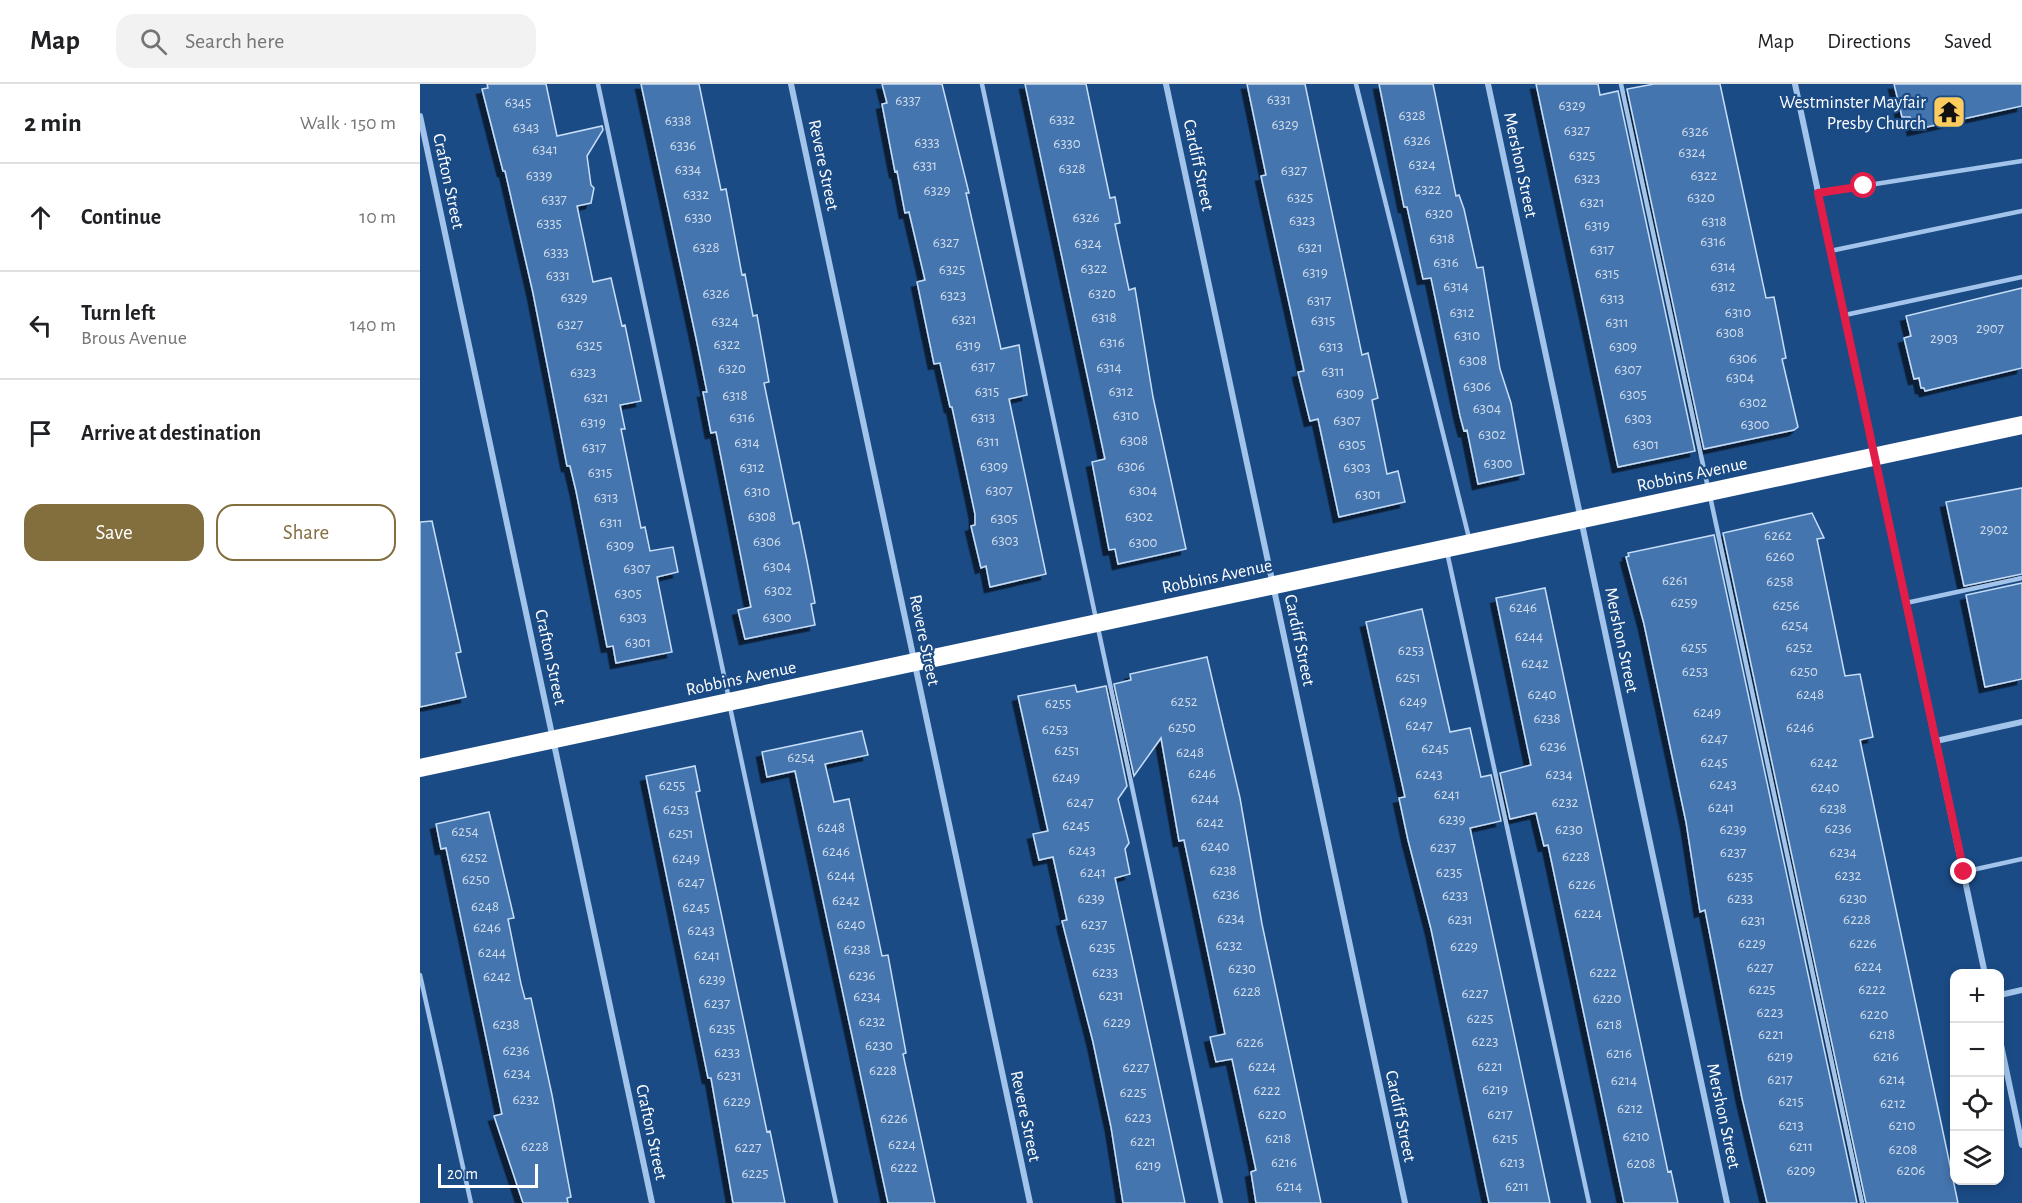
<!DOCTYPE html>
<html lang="en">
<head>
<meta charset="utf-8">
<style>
	:root { --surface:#fff; --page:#f2f2f2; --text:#202124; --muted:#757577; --line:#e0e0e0; --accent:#836e3e }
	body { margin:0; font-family:"Alegreya Sans",sans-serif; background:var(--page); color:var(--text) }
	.controls { position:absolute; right:18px; bottom:18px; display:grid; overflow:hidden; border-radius:12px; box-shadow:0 3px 9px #0003 }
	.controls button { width:54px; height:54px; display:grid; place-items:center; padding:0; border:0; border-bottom:2px solid var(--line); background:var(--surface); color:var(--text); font:30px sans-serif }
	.scale { position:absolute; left:18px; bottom:15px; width:100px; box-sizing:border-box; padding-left:6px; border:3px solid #fff; border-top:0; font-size:16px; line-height:21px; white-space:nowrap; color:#fff; -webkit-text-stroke:4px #1b4b85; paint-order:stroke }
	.stop { position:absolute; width:18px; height:18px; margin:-14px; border:4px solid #e11d48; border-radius:50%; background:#fff }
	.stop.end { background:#e11d48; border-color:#fff; box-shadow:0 2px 6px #0008 }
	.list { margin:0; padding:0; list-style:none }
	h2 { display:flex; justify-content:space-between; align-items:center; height:78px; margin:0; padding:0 24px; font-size:26px }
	h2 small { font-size:20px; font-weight:400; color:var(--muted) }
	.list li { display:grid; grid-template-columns:39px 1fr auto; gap:18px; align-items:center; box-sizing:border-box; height:108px; padding:0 24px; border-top:2px solid var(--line) }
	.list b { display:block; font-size:22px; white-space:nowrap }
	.list p { margin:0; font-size:20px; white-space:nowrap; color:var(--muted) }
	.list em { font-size:20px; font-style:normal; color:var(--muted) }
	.actions { display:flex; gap:12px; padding:18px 24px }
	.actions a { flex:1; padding:14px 0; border:2px solid var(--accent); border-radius:18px; text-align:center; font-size:21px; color:var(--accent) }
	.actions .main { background:var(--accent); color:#fff }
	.icon { flex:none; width:33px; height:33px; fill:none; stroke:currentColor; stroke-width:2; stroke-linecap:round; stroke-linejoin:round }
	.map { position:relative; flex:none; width:1602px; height:1119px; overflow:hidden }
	header { display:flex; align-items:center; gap:36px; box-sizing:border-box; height:84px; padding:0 30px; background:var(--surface); border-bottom:2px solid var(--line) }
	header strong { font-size:28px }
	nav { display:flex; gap:33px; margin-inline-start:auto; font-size:21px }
	.search { width:420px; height:54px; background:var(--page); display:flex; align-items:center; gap:15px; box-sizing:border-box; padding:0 21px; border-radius:18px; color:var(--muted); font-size:22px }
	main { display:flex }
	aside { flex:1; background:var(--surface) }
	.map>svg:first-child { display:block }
	.building { fill:#4475ae; stroke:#c7def8; stroke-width:1.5; filter:url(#shadow) }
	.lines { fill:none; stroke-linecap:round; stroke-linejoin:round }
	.lane { stroke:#a2c4eb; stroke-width:4.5 }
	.street { stroke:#a2c4eb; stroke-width:6 }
	.highway { stroke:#fff; stroke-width:18 }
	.route { stroke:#e11d48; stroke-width:8 }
	.labels { text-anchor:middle; stroke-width:4.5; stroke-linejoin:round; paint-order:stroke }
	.number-label { font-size:15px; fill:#d0dceb }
	.poi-label { font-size:18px; fill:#fff; stroke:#1b4b85; text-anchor:end }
	.street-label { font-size:18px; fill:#fff; stroke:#1b4b85 }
</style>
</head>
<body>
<header>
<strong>Map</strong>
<div class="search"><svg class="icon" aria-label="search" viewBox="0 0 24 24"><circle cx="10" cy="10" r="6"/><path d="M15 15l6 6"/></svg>Search here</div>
<nav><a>Map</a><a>Directions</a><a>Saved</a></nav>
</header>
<main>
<aside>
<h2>2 min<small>Walk · 150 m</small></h2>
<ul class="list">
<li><svg class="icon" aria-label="ahead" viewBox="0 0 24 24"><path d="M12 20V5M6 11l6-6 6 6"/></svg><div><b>Continue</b></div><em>10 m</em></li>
<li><svg class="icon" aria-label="left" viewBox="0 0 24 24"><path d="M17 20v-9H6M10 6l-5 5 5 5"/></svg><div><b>Turn left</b><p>Brous Avenue</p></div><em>140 m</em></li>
<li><svg class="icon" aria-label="arrive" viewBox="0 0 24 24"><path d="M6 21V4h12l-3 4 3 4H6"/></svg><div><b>Arrive at destination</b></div></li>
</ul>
<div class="actions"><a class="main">Save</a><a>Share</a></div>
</aside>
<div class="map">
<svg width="1602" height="1119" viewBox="0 0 1602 1119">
	<defs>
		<filter id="shadow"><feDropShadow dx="-5.5" dy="5.5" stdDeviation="0" flood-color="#0009"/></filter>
	</defs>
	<rect width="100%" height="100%" fill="#1b4b85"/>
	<path class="building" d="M67 0H126L137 52 182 42 183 46 167 72 171 101 174 104 171 119 157 122 173 198 191 194 202 242 205 241 221 317 200 321 205 345H201L221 444 225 443 230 467 253 463 258 488 237 493 252 568 196 579 193 562 187 563 156 407 150 382H147L113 209 85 87H83L62 5 68 4Z
		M221 0H279L301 106 306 105 322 191 325 190 333 232 337 231 349 298 344 299 373 440 379 438 387 477 395 519 391 520 395 541 325 555 318 526 331 523 296 348 291 349 283 308H287L276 254Z
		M462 0H522L549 109H546L581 265 599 261 607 311 589 315 626 490 570 503 566 482 561 484 551 442 555 441V430L532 323H530L520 279 514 280 497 198 505 196 489 128 485 129 477 87 475 88 462 20 467 19Z
		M605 0H666L690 114 695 113 700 139 695 140 709 206 715 204 733 313 766 465 698 480 695 465 689 466 672 378 685 375Z
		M827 0H885L942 271 948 269 958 314 952 316 967 390 978 387 985 418 919 433 898 335 890 337 878 288 884 287 841 92 846 91Z
		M959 0H1013L1036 112 1039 111 1044 125 1057 184 1063 183 1080 285 1091 319 1104 390 1058 400 1047 346 1044 347 1040 332 1011 194 1003 195 987 123H984Z
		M1116 0H1178L1180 11 1198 7 1275 367 1198 383Z
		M1234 0H1300L1346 214 1354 213 1366 274 1362 275 1378 343 1374 346 1284 365 1207 5Z
		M1474 0H1602V22L1493 46 1490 33H1482Z
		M1602 204V284L1505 307 1504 304H1501L1499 294 1494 295 1484 254 1491 252 1486 232Z
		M1602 404V490L1544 502 1526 418Z
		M1392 429 1404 454 1397 455 1425 592 1440 590 1453 653 1440 656 1538 1119H1446L1303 449Z
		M12 437 41 568 36 569 46 613 0 623V438Z
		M1294 451 1437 1119H1347L1322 1014 1285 826 1280 828 1266 738 1224 540 1206 473 1209 472 1208 469Z
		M1602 499V595L1565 603 1546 511Z
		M1125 504 1248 1088 1251 1087 1258 1119H1204L1128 761 1124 762 1116 729 1090 735 1080 689 1111 681 1076 514Z
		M1002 525 1030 648 1050 644 1061 693 1071 691 1081 737 1050 744 1130 1119H1069L1011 845 988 756 979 714 985 713 946 538Z
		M787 573 820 714 842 840 901 1119H836L831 1088 836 1086 812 975 796 978 790 953 805 950 764 756 759 757 741 654 714 692 694 600 711 596 710 590Z
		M655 601 657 608 686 602 707 702 698 715 709 759 705 765 710 790 695 794 765 1119H703L691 1043 673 958 642 837 647 836 633 773 619 776 613 750 628 747 598 612Z
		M442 647 448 671 405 680 414 718 429 715 462 872 468 871 486 969 483 970 515 1119H468L375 687 347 693 342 668Z
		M275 682 280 707 276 708 286 757 347 1048 350 1047 365 1119H313L291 994H288L226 692Z
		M69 728 94 834 88 835 101 900 105 915 111 914 132 1011 151 1113 147 1114 148 1119H103L74 1032 82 1030 26 764 21 765 16 740Z"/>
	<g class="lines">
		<path class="lane" d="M178 0 309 615
			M562 0 676 535
			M936 0 1049 454
			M1201 0 1288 404
			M1398 109 1602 77
			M1410 167 1602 127
			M1425 231 1602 193
			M1290 412 1442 1119
			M1027 468 1169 1119
			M1486 519 1602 494
			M678 544 801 1119
			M310 623 416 1119
			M1543 788 1602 775
			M0 891 51 1119"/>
		<path class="street" d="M371 0 610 1119
			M746 0 985 1119
			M1068 0 1307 1119
			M1375 0 1565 890
			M0 32 232 1119
			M1516 657 1602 638
			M1580 911 1602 906
			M1580 956 1602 1061"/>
		<path class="highway" d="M0 684 1602 341"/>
	</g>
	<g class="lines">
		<path class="route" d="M1444 102 1398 109 1544 788"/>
	</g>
	<defs>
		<g id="temple-square" transform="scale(1.725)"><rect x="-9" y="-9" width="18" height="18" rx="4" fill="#fdcc5e" stroke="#1b4b85"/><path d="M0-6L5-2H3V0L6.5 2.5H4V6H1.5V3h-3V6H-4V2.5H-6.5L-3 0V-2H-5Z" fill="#111"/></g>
	</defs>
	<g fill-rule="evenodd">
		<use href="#temple-square" x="1529" y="28"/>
	</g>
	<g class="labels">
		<g class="number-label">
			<text x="859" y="20">6331</text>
			<text x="488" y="21">6337</text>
			<text x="98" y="23">6345</text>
			<text x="1152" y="26">6329</text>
			<text x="992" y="36">6328</text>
			<text x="642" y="40">6332</text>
			<text x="258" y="41">6338</text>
			<text x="865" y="45">6329</text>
			<text x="106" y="48">6343</text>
			<text x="1157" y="51">6327</text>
			<text x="1275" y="52">6326</text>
			<text x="997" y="61">6326</text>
			<text x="507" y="63">6333</text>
			<text x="647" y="64">6330</text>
			<text x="263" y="66">6336</text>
			<text x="125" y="70">6341</text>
			<text x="1272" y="73">6324</text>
			<text x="1162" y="76">6325</text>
			<text x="1002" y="85">6324</text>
			<text x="505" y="86">6331</text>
			<text x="652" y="89">6328</text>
			<text x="268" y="90">6334</text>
			<text x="874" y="91">6327</text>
			<text x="119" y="96">6339</text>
			<text x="1284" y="96">6322</text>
			<text x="1167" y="99">6323</text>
			<text x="1008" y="110">6322</text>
			<text x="517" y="111">6329</text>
			<text x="276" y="115">6332</text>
			<text x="880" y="118">6325</text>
			<text x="1281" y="118">6320</text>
			<text x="134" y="120">6337</text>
			<text x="1172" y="123">6321</text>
			<text x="1019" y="134">6320</text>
			<text x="278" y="138">6330</text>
			<text x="666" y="138">6326</text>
			<text x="882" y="141">6323</text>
			<text x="1294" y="142">6318</text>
			<text x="129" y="144">6335</text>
			<text x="1177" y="146">6319</text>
			<text x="1022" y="159">6318</text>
			<text x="1293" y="162">6316</text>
			<text x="526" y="163">6327</text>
			<text x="668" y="164">6324</text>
			<text x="286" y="168">6328</text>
			<text x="890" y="168">6321</text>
			<text x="1182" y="170">6317</text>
			<text x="136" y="173">6333</text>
			<text x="1026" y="183">6316</text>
			<text x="1303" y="187">6314</text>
			<text x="674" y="189">6322</text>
			<text x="532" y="190">6325</text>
			<text x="895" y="193">6319</text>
			<text x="1187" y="194">6315</text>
			<text x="138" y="196">6331</text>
			<text x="1036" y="207">6314</text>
			<text x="1303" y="207">6312</text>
			<text x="296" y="214">6326</text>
			<text x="682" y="214">6320</text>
			<text x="533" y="216">6323</text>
			<text x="154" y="218">6329</text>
			<text x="1192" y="219">6313</text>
			<text x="899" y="221">6317</text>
			<text x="1042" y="233">6312</text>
			<text x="1318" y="233">6310</text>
			<text x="684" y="238">6318</text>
			<text x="544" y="240">6321</text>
			<text x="903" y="241">6315</text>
			<text x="305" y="242">6324</text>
			<text x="1197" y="243">6311</text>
			<text x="150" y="245">6327</text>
			<text x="1570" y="249">2907</text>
			<text x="1310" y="253">6308</text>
			<text x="1047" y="256">6310</text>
			<text x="1524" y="259">2903</text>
			<text x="692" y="263">6316</text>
			<text x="307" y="265">6322</text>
			<text x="169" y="266">6325</text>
			<text x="548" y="266">6319</text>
			<text x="911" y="267">6313</text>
			<text x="1203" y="267">6309</text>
			<text x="1323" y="279">6306</text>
			<text x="1053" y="281">6308</text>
			<text x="563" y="287">6317</text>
			<text x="689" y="288">6314</text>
			<text x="312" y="289">6320</text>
			<text x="1208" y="290">6307</text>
			<text x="913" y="292">6311</text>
			<text x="163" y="293">6323</text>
			<text x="1320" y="298">6304</text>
			<text x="1057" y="307">6306</text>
			<text x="567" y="312">6315</text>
			<text x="701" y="312">6312</text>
			<text x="930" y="314">6309</text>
			<text x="1213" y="315">6305</text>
			<text x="315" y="316">6318</text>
			<text x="176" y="318">6321</text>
			<text x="1333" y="323">6302</text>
			<text x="1067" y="329">6304</text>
			<text x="706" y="336">6310</text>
			<text x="322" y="338">6316</text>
			<text x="563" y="338">6313</text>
			<text x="1218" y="339">6303</text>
			<text x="927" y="341">6307</text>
			<text x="173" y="343">6319</text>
			<text x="1335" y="345">6300</text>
			<text x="1072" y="355">6302</text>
			<text x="714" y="361">6308</text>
			<text x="568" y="362">6311</text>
			<text x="327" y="363">6314</text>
			<text x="932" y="365">6305</text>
			<text x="1226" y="365">6301</text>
			<text x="174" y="368">6317</text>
			<text x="1078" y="384">6300</text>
			<text x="574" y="387">6309</text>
			<text x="711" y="387">6306</text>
			<text x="332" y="388">6312</text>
			<text x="937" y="388">6303</text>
			<text x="180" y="393">6315</text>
			<text x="579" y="411">6307</text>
			<text x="723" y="411">6304</text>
			<text x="337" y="412">6310</text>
			<text x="948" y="415">6301</text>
			<text x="186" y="418">6313</text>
			<text x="342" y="437">6308</text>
			<text x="719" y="437">6302</text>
			<text x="584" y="439">6305</text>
			<text x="191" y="443">6311</text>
			<text x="1574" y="450">2902</text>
			<text x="1358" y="456">6262</text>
			<text x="585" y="461">6303</text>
			<text x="347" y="462">6306</text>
			<text x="723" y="463">6300</text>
			<text x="200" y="466">6309</text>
			<text x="1360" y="477">6260</text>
			<text x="357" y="487">6304</text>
			<text x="217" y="489">6307</text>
			<text x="1255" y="501">6261</text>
			<text x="1360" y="502">6258</text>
			<text x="358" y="511">6302</text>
			<text x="208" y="514">6305</text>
			<text x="1264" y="523">6259</text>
			<text x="1366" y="526">6256</text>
			<text x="1103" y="528">6246</text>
			<text x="213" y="538">6303</text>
			<text x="357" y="538">6300</text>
			<text x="1375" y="546">6254</text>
			<text x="1109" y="557">6244</text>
			<text x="218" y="563">6301</text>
			<text x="1274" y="568">6255</text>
			<text x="1379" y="568">6252</text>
			<text x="991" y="571">6253</text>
			<text x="1115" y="584">6242</text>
			<text x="1275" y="592">6253</text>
			<text x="1384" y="592">6250</text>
			<text x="988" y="598">6251</text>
			<text x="1122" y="615">6240</text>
			<text x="1390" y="615">6248</text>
			<text x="764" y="622">6252</text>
			<text x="993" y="622">6249</text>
			<text x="638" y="624">6255</text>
			<text x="1287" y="633">6249</text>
			<text x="1127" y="639">6238</text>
			<text x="999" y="646">6247</text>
			<text x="762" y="648">6250</text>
			<text x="1380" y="648">6246</text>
			<text x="635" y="650">6253</text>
			<text x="1294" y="659">6247</text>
			<text x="1133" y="667">6236</text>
			<text x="1015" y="669">6245</text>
			<text x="647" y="671">6251</text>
			<text x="770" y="673">6248</text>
			<text x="381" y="678">6254</text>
			<text x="1294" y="683">6245</text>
			<text x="1404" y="683">6242</text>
			<text x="782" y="694">6246</text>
			<text x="1009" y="695">6243</text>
			<text x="1139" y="695">6234</text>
			<text x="646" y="698">6249</text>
			<text x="1303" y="705">6243</text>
			<text x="252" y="706">6255</text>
			<text x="1405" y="708">6240</text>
			<text x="1027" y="715">6241</text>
			<text x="785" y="719">6244</text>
			<text x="660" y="723">6247</text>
			<text x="1145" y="723">6232</text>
			<text x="1301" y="728">6241</text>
			<text x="1413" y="729">6238</text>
			<text x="256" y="730">6253</text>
			<text x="1032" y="740">6239</text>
			<text x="790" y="743">6242</text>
			<text x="656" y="746">6245</text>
			<text x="411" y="748">6248</text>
			<text x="1418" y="749">6236</text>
			<text x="1149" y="750">6230</text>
			<text x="1313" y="750">6239</text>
			<text x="45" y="752">6254</text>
			<text x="261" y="754">6251</text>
			<text x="795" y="767">6240</text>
			<text x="1023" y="768">6237</text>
			<text x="662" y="771">6243</text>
			<text x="416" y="772">6246</text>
			<text x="1313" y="773">6237</text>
			<text x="1423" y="773">6234</text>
			<text x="1156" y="777">6228</text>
			<text x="54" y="778">6252</text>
			<text x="266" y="779">6249</text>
			<text x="803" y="791">6238</text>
			<text x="673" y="793">6241</text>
			<text x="1029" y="793">6235</text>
			<text x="421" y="796">6244</text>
			<text x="1428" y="796">6232</text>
			<text x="1320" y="797">6235</text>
			<text x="56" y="800">6250</text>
			<text x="271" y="803">6247</text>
			<text x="1162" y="805">6226</text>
			<text x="806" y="815">6236</text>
			<text x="1035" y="816">6233</text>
			<text x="671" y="819">6239</text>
			<text x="1320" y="819">6233</text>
			<text x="1433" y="819">6230</text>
			<text x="426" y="821">6242</text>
			<text x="65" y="827">6248</text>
			<text x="276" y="828">6245</text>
			<text x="1168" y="834">6224</text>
			<text x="811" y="839">6234</text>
			<text x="1040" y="840">6231</text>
			<text x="1437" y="840">6228</text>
			<text x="1333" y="841">6231</text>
			<text x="431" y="845">6240</text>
			<text x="674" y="845">6237</text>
			<text x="67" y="848">6246</text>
			<text x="281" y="851">6243</text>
			<text x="1332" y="864">6229</text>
			<text x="1443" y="864">6226</text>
			<text x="809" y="866">6232</text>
			<text x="1044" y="867">6229</text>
			<text x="682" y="868">6235</text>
			<text x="437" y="870">6238</text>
			<text x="72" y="873">6244</text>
			<text x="287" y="876">6241</text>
			<text x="1448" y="887">6224</text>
			<text x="1340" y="888">6227</text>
			<text x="822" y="889">6230</text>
			<text x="685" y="893">6233</text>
			<text x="1183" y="893">6222</text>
			<text x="442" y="896">6236</text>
			<text x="77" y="897">6242</text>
			<text x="292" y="900">6239</text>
			<text x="1342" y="910">6225</text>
			<text x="1452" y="910">6222</text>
			<text x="827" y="912">6228</text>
			<text x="1055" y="914">6227</text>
			<text x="691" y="916">6231</text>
			<text x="447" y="917">6234</text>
			<text x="1187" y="919">6220</text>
			<text x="297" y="924">6237</text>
			<text x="1350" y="933">6223</text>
			<text x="1454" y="935">6220</text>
			<text x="1060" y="939">6225</text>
			<text x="452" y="942">6232</text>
			<text x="697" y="943">6229</text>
			<text x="86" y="945">6238</text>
			<text x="1189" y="945">6218</text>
			<text x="302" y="949">6235</text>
			<text x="1351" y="955">6221</text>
			<text x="1462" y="955">6218</text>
			<text x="1065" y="962">6223</text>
			<text x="830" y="963">6226</text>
			<text x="459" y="966">6230</text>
			<text x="96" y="971">6236</text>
			<text x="307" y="973">6233</text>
			<text x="1199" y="974">6216</text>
			<text x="1360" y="977">6219</text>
			<text x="1466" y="977">6216</text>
			<text x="842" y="987">6224</text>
			<text x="1070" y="987">6221</text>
			<text x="716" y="988">6227</text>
			<text x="463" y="991">6228</text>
			<text x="97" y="994">6234</text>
			<text x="309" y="996">6231</text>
			<text x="1360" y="1000">6217</text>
			<text x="1472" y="1000">6214</text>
			<text x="1204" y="1001">6214</text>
			<text x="1075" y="1010">6219</text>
			<text x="847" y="1011">6222</text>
			<text x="713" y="1013">6225</text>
			<text x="106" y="1020">6232</text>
			<text x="317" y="1022">6229</text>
			<text x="1371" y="1022">6215</text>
			<text x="1473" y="1024">6212</text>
			<text x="1210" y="1029">6212</text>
			<text x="852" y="1035">6220</text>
			<text x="1080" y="1035">6217</text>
			<text x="718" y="1038">6223</text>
			<text x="474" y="1039">6226</text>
			<text x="1371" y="1046">6213</text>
			<text x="1482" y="1046">6210</text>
			<text x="1216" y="1057">6210</text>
			<text x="858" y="1059">6218</text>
			<text x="1085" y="1059">6215</text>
			<text x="723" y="1062">6221</text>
			<text x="482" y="1065">6224</text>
			<text x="115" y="1067">6228</text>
			<text x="1381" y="1067">6211</text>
			<text x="328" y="1068">6227</text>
			<text x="1483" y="1070">6208</text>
			<text x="864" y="1083">6216</text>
			<text x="1092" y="1083">6213</text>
			<text x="1221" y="1084">6208</text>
			<text x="728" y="1086">6219</text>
			<text x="484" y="1088">6222</text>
			<text x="1381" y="1091">6209</text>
			<text x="1491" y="1091">6206</text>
			<text x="335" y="1094">6225</text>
			<text x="869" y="1107">6214</text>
			<text x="1097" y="1107">6211</text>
		</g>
		<g class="poi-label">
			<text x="1506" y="24">Westminster Mayfair<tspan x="1506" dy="21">Presby Church</tspan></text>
		</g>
		<g class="street-label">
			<text transform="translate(404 81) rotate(78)" y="6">Revere Street</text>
			<text transform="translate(779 81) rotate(78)" y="6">Cardiff Street</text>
			<text transform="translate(1101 81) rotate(78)" y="6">Mershon Street</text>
			<text transform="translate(29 97) rotate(78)" y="6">Crafton Street</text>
			<text transform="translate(1272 390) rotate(-12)" y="6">Robbins Avenue</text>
			<text transform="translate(797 492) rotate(-12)" y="6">Robbins Avenue</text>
			<text transform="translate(505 556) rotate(78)" y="6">Revere Street</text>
			<text transform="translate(880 556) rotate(78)" y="6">Cardiff Street</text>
			<text transform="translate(1202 556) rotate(78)" y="6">Mershon Street</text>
			<text transform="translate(131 573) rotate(78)" y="6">Crafton Street</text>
			<text transform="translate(321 594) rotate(-12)" y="6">Robbins Avenue</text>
			<text transform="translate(606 1032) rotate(78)" y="6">Revere Street</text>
			<text transform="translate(981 1032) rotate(78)" y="6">Cardiff Street</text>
			<text transform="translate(1304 1032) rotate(78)" y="6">Mershon Street</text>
			<text transform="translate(232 1048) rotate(78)" y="6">Crafton Street</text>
		</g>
	</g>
</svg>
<div class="controls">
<button>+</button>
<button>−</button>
<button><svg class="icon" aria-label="locate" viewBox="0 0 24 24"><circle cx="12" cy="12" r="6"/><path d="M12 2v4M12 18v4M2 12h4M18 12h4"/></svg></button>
<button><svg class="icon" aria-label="layers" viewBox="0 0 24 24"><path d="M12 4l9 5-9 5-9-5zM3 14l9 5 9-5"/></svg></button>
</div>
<div class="scale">20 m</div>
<div class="stop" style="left:1444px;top:102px"></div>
<div class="stop end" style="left:1544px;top:788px"></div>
</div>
</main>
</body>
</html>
